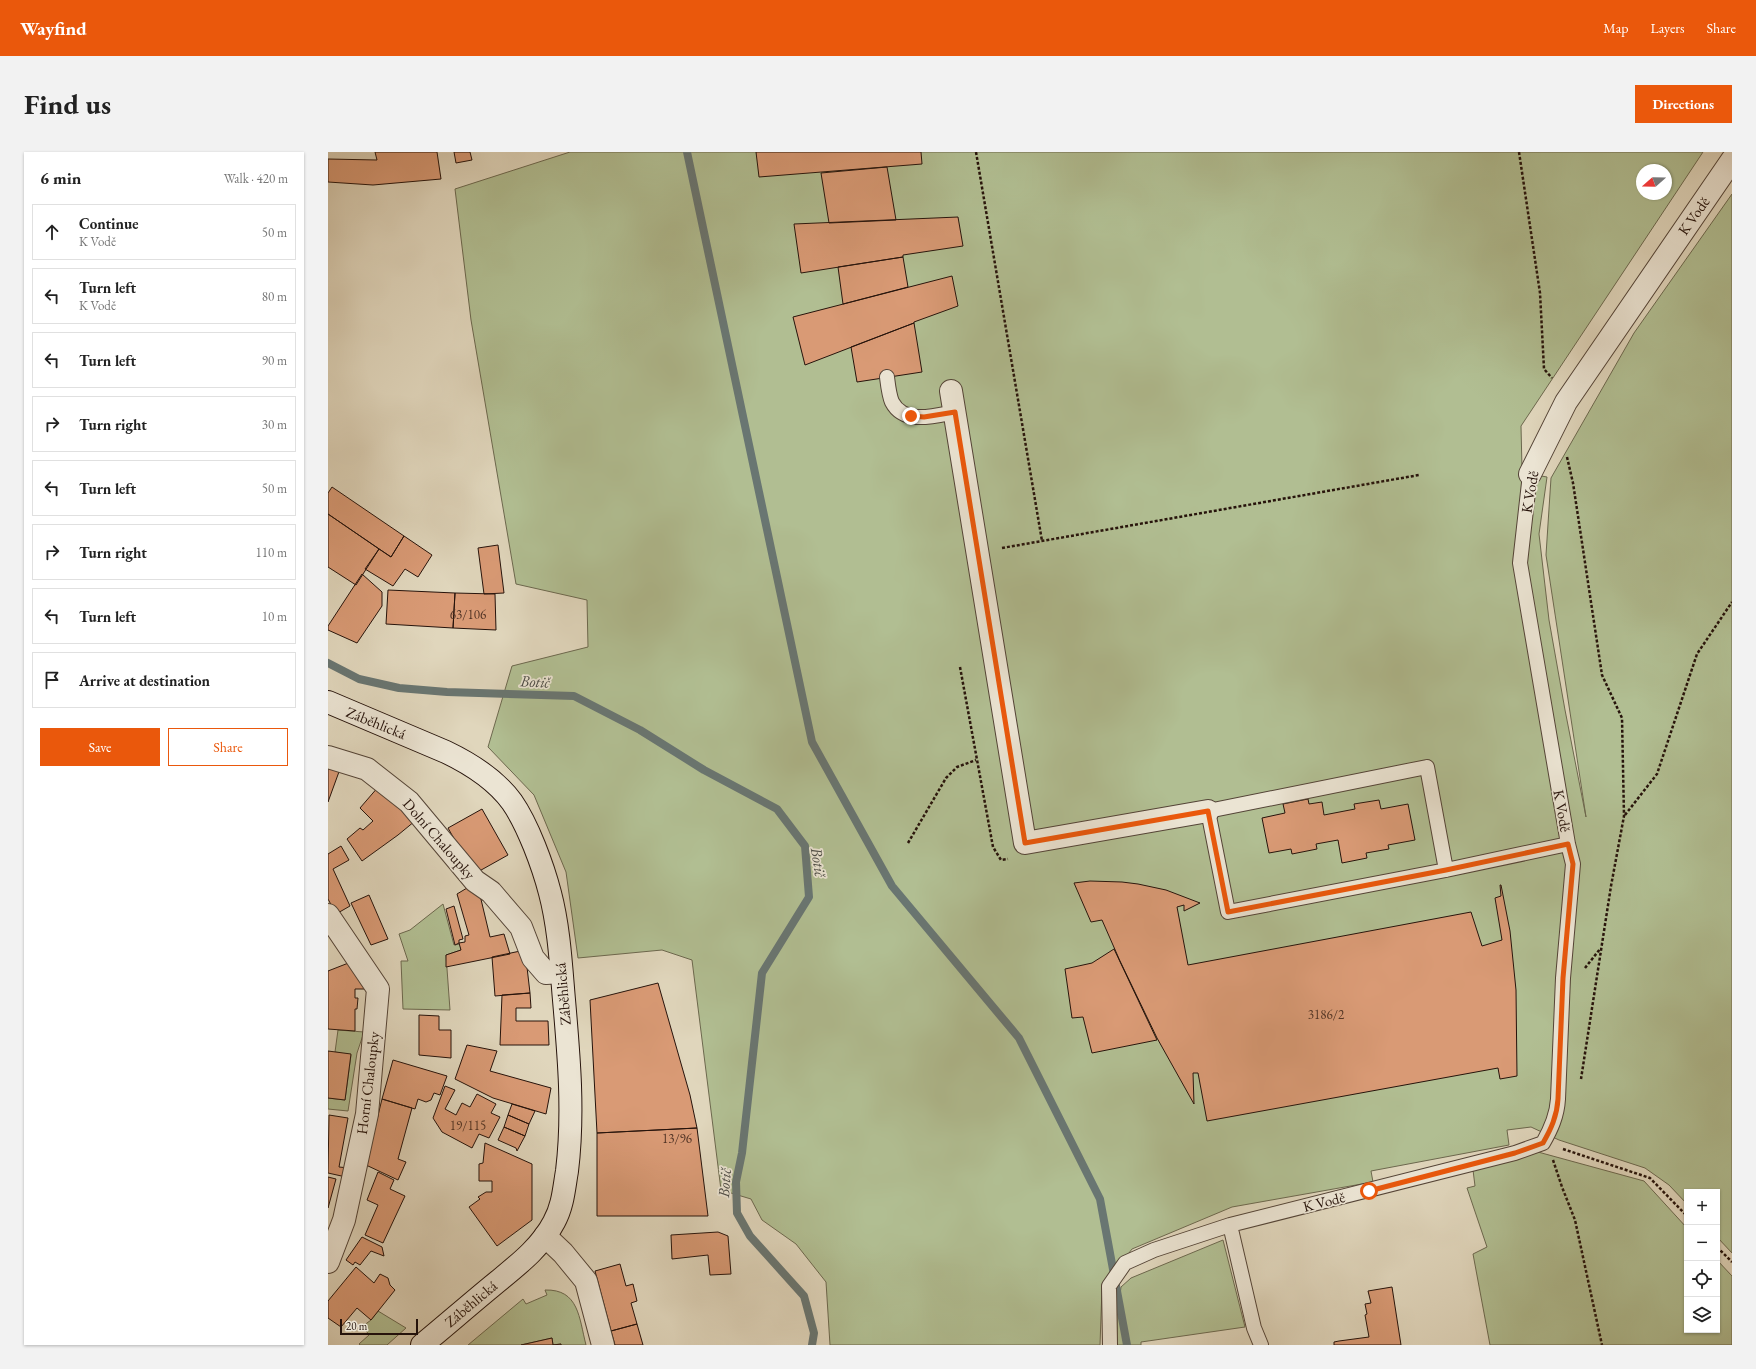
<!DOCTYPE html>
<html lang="en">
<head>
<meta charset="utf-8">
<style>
	:root { --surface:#fff; --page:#f2f2f2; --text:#222; --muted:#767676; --line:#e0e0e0; --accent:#ea580c }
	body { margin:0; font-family:"EB Garamond",serif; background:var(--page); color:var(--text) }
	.controls { position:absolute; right:12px; bottom:12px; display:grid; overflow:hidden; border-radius:0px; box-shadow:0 1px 3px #0004 }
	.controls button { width:36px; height:36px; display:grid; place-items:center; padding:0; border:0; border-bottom:1px solid var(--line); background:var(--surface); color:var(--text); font:20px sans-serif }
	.compass { position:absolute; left:1308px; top:12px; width:36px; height:36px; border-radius:50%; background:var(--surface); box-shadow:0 1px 3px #0004; rotate:250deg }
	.scale { position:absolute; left:12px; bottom:10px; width:78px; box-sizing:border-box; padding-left:4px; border:2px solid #26130b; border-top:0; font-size:11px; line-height:14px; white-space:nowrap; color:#26130b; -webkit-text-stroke:3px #ebe4d3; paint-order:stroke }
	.stop { position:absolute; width:12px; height:12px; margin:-9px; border:3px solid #ea580c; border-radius:50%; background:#fff }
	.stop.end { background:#ea580c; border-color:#fff; box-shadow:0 1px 4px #0008 }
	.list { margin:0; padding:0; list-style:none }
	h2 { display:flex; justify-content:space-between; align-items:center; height:52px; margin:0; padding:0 16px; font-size:17px }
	h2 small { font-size:13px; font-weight:400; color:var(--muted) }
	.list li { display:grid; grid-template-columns:26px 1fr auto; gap:12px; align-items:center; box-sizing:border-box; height:56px; margin:0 8px 8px; padding:0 8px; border:1px solid var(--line); border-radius:0px }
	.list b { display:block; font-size:15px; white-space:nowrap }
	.list p { margin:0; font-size:13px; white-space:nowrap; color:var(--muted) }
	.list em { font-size:13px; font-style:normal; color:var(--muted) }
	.actions { display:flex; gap:8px; padding:12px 16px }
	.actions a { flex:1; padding:9px 0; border:1px solid var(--accent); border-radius:0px; text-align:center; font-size:14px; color:var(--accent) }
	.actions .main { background:var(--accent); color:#fff }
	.icon { flex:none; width:22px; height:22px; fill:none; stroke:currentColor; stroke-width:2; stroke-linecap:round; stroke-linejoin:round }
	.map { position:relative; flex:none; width:1404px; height:1193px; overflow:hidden; border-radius:0px }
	header { display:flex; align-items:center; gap:24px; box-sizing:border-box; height:56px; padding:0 20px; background:var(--accent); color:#fff }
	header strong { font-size:19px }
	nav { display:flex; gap:22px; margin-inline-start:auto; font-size:14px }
	.intro { display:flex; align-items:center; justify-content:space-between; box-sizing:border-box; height:96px; padding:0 24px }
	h1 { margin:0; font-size:28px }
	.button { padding:10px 18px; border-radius:0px; background:var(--accent); color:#fff; font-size:14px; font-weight:700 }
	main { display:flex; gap:24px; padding:0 24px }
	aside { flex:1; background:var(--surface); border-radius:0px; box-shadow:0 1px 3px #0004 }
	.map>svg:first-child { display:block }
	.green { fill:#b1be92; stroke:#6c684e; fill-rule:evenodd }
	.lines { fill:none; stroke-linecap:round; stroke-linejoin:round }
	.stream { stroke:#697672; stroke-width:8 }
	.building { fill:#d99a75; stroke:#26130b }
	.lane-casing { stroke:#544437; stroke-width:16 }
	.street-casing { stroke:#544437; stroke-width:24 }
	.secondary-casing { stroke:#26130b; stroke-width:24 }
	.path { stroke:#26130b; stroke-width:2.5; stroke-dasharray:3 2; stroke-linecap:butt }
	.lane { stroke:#ebe4d3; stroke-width:14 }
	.street { stroke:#ebe4d3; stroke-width:22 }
	.secondary { stroke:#ebe4d3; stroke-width:22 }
	.route { stroke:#ea580c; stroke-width:5 }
	.labels { text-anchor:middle; stroke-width:3.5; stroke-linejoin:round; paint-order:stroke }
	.number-label { font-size:13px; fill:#533526 }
	.street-label { font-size:15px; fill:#26130b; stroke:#ebe4d3 }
	.water-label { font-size:16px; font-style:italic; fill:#4d4d47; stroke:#ebe4d3 }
</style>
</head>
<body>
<header>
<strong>Wayfind</strong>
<nav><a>Map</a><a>Layers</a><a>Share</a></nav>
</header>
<div class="intro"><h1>Find us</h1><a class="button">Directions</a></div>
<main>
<aside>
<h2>6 min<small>Walk · 420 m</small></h2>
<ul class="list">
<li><svg class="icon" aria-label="ahead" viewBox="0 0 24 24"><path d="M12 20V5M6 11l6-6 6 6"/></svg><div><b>Continue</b><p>K Vodě</p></div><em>50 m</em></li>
<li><svg class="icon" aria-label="left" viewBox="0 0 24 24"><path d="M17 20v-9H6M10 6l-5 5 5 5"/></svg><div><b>Turn left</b><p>K Vodě</p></div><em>80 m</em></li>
<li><svg class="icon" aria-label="left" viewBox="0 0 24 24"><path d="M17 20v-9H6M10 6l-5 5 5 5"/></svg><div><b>Turn left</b></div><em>90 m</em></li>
<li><svg class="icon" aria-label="right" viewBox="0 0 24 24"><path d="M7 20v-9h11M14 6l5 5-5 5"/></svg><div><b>Turn right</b></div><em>30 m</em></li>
<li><svg class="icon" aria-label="left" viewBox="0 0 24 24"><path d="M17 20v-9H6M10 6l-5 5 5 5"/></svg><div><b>Turn left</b></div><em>50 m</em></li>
<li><svg class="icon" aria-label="right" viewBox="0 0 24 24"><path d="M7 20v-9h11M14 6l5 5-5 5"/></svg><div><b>Turn right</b></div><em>110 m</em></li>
<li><svg class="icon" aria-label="left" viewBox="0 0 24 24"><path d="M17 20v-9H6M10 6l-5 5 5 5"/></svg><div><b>Turn left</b></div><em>10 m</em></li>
<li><svg class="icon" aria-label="arrive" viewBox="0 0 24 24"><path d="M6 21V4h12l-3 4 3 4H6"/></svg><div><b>Arrive at destination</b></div></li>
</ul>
<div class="actions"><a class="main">Save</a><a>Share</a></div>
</aside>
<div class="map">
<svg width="1404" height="1193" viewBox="0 0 1404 1193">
	<rect width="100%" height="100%" fill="#e0d6bc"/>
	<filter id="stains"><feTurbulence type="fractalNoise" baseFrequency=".005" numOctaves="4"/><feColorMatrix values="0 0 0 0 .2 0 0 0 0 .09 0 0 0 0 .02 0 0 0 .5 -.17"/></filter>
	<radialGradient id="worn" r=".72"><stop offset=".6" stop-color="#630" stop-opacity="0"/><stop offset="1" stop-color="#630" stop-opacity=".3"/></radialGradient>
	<path class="green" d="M242 0H1375L1193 274 1194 317 1202 322 1219 325 1211 382 1221 468 1237 558 1258 665 1218 403 1223 326 1306 181 1404 42V1101L1389 1085V1040H1359V1052L1341 1033 1317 1016 1231 988 1203 975 1179 978 1181 993 1043 1019 1045 1030 904 1055 804 1097 774 1136 772 1193H502L498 1130 468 1092 434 1068 423 1047 393 1038 364 808 334 798 250 806 238 720 206 643 160 595 184 514 260 495 259 448 188 432 143 168 127 37ZM1314 18H1338V42H1314Z
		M115 752 126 793 132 792 133 798 118 803 122 858 75 857 73 809H80L71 782 82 778Z
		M10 878 36 880 29 901 20 959 0 957V946L17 948 23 903 7 900Z
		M1210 1000 1316 1029 1359 1076V1178H1389V1108L1404 1124V1193H1162L1145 1102 1159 1095 1139 1036 1147 1034 1145 1018Z
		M895 1088 917 1175 813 1190V1193H789V1166L793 1135 803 1126Z
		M217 1138C251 1137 251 1166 258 1193H233V1192L225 1193 224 1186 193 1193H140L195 1147 198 1152 219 1143Z
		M50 1159 78 1176 59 1193H32L31 1192 41 1183 35 1174 43 1168Z"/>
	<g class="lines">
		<path class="stream" d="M359 0 484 590 564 734 691 886 772 1047 799 1193
			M0 511 31 527 71 536 119 540 246 544 312 578 376 618 449 657 477 694 481 745 434 821 414 1001 408 1030 409 1061 422 1084 476 1144 486 1181 484 1193"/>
	</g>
	<path class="building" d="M47 0H109L113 27 45 33 0 30V7L49 8Z
		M126 0H142L144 8 128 11Z
		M428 0H593L594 12 431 25Z
		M559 15 568 68 501 71 493 21Z
		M630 65 635 94 575 103V105L473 121 466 72Z
		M575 105 580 135 515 152 510 115Z
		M624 124 630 154 586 170V171L477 213 465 165Z
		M586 171 594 220 529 230 523 195Z
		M4 335 76 384 63 405 0 362V341Z
		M0 362 51 397 28 433 0 415Z
		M76 384 104 403 90 425 77 417 65 434 37 417 51 397 63 405Z
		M170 393 176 441 156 442 150 396Z
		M34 422 54 440V454L29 491 0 478V474Z
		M60 438 127 441 125 476 58 472Z
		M127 441 167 442 168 478 125 476Z
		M0 613 12 617 0 650Z
		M51 634 87 669 70 683 34 709 19 687 32 676 35 678 45 669 32 656Z
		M980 647 981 652 994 650 996 663 1027 657 1026 652 1051 648 1053 657 1080 652 1087 688 1060 693 1061 697 1038 701 1039 706 1014 711 1010 688 988 692 989 697 964 702 963 697 941 701 934 666 957 661 955 652Z
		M154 657 180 703 146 722 120 676Z
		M13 694 21 708 5 717 22 754 8 762 0 747V702Z
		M762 729 794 730 810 732 838 738 872 751 856 759V753L849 755 860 813 1143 760 1154 794 1174 788 1167 746 1173 744 1172 733H1173L1182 779 1188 838 1189 924 1172 927 1170 916 879 969 870 921H865L866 952 829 886 792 809 774 768 763 770 746 731Z
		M144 733 151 739 162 785 176 782 182 802 118 815V803L133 798 131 791 137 790V784L141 783 129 742Z
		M41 743 60 787 43 793 23 751Z
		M126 754 135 787 131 788V791L127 793 118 757Z
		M786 797 829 888 764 901 755 865 744 866 737 817 764 811Z
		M197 798 202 841 167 844 164 805Z
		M23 810 37 837H27V846H30L29 857H27V879L0 877V819Z
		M330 831 362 943 369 976 269 981 262 848Z
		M202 841 203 856H188V869H220L221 893H172L174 843Z
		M91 863 111 864V878H123V906L91 903Z
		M139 893 169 899 162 919 223 936 218 962 165 946 127 927Z
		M0 899 23 902 17 948 0 946Z
		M65 908 119 924 112 943 106 941 103 948 98 950 90 947 87 957 54 947Z
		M117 934 127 938 117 957 128 963 134 951 142 955 149 942 168 952 163 961 172 965 161 986 151 982 144 996 114 980 105 966Z
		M54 947 84 956 70 1007 78 1010 70 1028 38 1013Z
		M184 952 207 959 201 972 180 963Z
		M1 963 20 966 11 1015 21 1016 18 1025 0 1021Z
		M180 963 201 972 197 984 176 975Z
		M176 975 197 984 189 999 188 996 170 988Z
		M369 976 380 1064H269V981Z
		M157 991 204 1012V1068L169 1094 141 1055 152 1047 150 1045 158 1040H164V1029H151V1012L155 1011Z
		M50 1020 66 1028 62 1037 77 1044 55 1091 37 1083 50 1053 39 1048Z
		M0 1025 8 1027 0 1056Z
		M390 1080 400 1084 403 1122 382 1123 380 1103 344 1107 343 1083Z
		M34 1085 54 1095 56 1104 43 1099 32 1113 27 1110 25 1113 18 1108Z
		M292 1112 298 1134 305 1132 309 1149 303 1151 309 1172 283 1179 267 1119Z
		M28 1115 46 1131 52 1122 60 1126 62 1133 67 1138 43 1168 29 1156 13 1175 0 1166V1149Z
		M1064 1135 1073 1193H1006V1190L1011 1189 1041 1185 1037 1163 1039 1162 1037 1152 1043 1151 1040 1139Z
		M309 1172 315 1193H287L283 1179Z
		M224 1186 225 1193 233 1192V1193H193Z"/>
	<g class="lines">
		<g class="lane-casing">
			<path id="lane" d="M559 225C560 233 561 243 564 250 576 273 606 264 627 260
				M1118 718 1099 615 880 659 900 760 1118 718 1240 692
				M902 1073 926 1176 933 1193
				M782 1193 781 1134 797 1111 826 1098 902 1073 1187 1001 1215 991C1223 977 1229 964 1230 947L1235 826 1245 712 1240 692 1192 411 1202 322"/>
		</g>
		<g class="street-casing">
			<path id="street" d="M623 239 697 691 880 659
				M1202 322 1238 250 1404 8
				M0 605 39 617 81 650 147 729 163 740 193 775 205 806 218 821 233 820
				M0 763 50 837 39 962 16 1068 0 1110
				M217 1084 235 1101 258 1129 275 1193"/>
		</g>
		<g class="secondary-casing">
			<path id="secondary" d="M0 550 118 600C143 612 168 628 184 650 200 673 215 714 222 741 231 775 233 813 236 848 241 905 246 962 239 1019 236 1036 235 1054 226 1070 212 1097 187 1115 163 1135 140 1154 117 1174 94 1193"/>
		</g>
		<path class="path" d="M648 0 714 389
			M1191 0 1212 141 1216 217 1224 226
			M1239 305 1245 331 1274 523 1294 566 1296 664 1283 734 1253 927
			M674 396 1091 323
			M632 515 665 695 673 708 680 707
			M1297 663 1329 622 1369 502 1404 450
			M580 691 618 626 629 615 648 608
			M1257 816 1272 797
			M1235 997 1322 1026 1359 1064
			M1225 1008 1234 1035 1247 1068 1274 1193
			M1389 1095 1404 1110"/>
		<use href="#lane" class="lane"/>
		<use href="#street" class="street"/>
		<use href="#secondary" class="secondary"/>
	</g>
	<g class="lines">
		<path class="route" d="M583 264 596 265 627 260 697 691 880 659 900 760 1118 718 1240 692 1245 712 1235 826 1230 947C1229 964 1223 977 1215 991L1187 1001 1041 1039"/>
	</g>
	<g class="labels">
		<g class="number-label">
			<text x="140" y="467">63/106</text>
			<text x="998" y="867">3186/2</text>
			<text x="140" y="978">19/115</text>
			<text x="349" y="991">13/96</text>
		</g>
		<g class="street-label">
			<text transform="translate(1366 64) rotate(-55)" y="5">K Vodě</text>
			<text transform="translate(1202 340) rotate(-80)" y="5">K Vodě</text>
			<text transform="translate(48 571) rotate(22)" y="5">Záběhlická</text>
			<text transform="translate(1234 659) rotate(80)" y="5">K Vodě</text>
			<text transform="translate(111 687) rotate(49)" y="5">Dolní Chaloupky</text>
			<text transform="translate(235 842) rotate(-95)" y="5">Záběhlická</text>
			<text transform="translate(40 931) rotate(-83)" y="5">Horní Chaloupky</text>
			<text transform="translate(996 1050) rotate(-14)" y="5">K Vodě</text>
			<text transform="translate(143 1152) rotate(-40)" y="5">Záběhlická</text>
		</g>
		<g class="water-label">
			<text transform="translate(207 529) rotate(3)" y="6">Botič</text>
			<text transform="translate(491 710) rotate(81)" y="6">Botič</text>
			<text transform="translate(396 1031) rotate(-86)" y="6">Botič</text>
		</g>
	</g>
	<rect width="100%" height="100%" filter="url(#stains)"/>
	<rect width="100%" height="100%" fill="url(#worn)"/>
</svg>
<div class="controls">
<button>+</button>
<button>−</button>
<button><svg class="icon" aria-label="locate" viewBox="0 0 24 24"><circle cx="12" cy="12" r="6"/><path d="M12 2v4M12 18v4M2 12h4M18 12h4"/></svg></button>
<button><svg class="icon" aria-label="layers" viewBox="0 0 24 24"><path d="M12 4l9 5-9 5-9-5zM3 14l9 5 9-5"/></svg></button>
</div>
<svg class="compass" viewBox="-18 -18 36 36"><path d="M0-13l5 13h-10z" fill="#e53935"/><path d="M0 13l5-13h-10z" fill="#767676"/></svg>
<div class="scale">20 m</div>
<div class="stop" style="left:1041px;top:1039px"></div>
<div class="stop end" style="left:583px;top:264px"></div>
</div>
</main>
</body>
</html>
